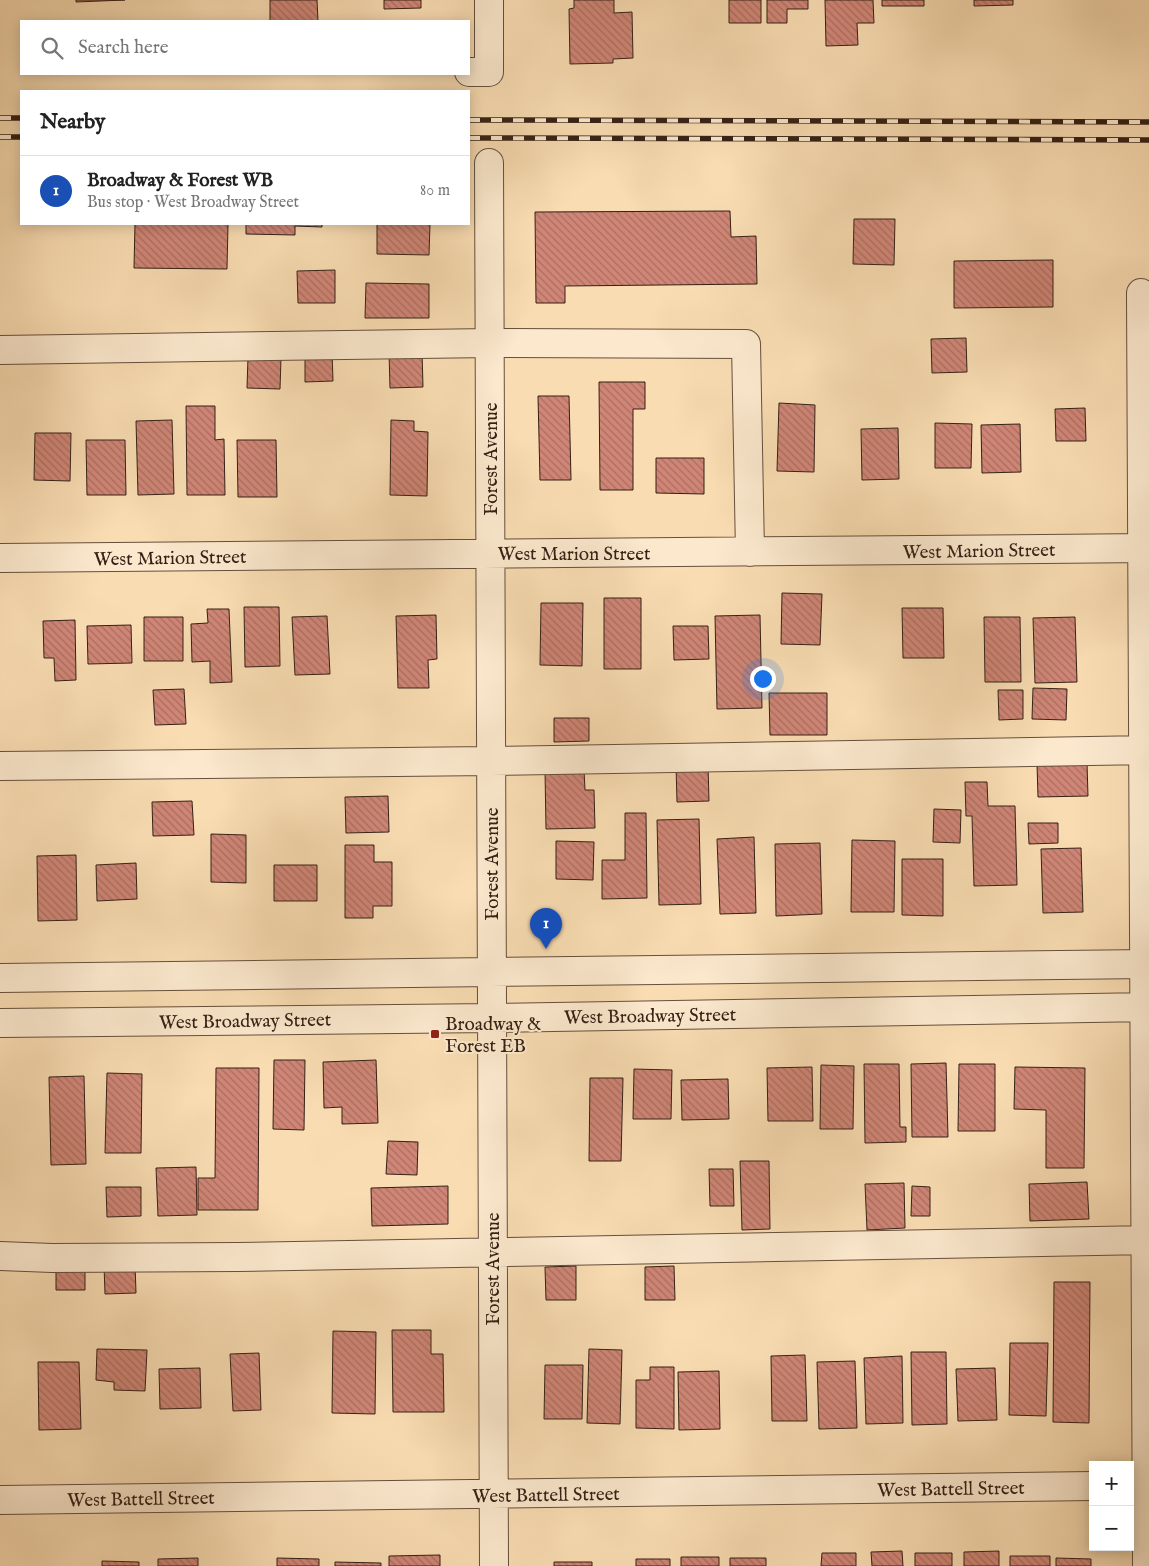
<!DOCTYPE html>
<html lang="en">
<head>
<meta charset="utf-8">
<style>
	:root { --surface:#fff; --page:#f6f6f6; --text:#222; --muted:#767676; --line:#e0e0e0; --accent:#db2777 }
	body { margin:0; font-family:"IM FELL English",serif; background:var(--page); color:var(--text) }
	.controls { position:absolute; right:15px; bottom:15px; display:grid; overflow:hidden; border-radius:0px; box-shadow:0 2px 12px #0003 }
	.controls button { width:45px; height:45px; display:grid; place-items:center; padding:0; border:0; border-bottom:1px solid var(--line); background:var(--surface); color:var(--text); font:25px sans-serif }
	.you { position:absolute; left:762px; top:678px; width:18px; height:18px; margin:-12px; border:4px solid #fff; border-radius:50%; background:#1a73e8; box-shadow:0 0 0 8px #1a73e833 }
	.badge { display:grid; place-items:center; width:32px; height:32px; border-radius:50%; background:var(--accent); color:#fff; font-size:16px; font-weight:700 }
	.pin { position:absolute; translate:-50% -41px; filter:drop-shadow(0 1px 2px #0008) }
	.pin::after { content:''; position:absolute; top:26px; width:18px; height:15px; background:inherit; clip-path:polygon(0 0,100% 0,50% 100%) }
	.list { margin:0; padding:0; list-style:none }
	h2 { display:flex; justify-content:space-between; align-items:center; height:65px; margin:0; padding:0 20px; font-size:21px }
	h2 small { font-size:16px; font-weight:400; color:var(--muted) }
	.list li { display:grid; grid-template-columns:32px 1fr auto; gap:15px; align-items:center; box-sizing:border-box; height:70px; padding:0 20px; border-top:1px solid var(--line) }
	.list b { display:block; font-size:19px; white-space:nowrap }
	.list p { margin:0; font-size:16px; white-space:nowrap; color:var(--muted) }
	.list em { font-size:16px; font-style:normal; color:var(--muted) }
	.icon { flex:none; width:28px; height:28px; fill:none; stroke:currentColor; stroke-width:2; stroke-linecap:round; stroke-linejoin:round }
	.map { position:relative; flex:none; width:1149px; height:1566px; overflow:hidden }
	.search { position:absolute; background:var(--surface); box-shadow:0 2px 12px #0003; left:20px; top:20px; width:450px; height:55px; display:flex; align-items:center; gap:12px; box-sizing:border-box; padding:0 18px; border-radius:0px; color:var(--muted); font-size:19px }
	.panel { position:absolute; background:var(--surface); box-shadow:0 2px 12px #0003; left:20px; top:90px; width:450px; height:135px; border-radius:0px }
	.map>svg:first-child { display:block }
	.building { fill:url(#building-back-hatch); stroke:#352015 }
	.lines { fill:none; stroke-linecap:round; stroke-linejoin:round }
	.minor-casing { stroke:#664f3c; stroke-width:30 }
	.minor { stroke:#fbe8cd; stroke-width:28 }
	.rail-casing { stroke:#352015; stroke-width:5.5 }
	.rail { stroke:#fbe8cd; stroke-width:4; stroke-dasharray:11; stroke-linecap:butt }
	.poi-dot { fill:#8f2418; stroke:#fbe8cd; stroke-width:2 }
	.labels { text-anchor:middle; stroke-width:4; stroke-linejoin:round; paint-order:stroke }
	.street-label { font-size:19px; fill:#352015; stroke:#fbe8cd }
	.poi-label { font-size:19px; fill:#352015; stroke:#fbe8cd; text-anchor:start }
</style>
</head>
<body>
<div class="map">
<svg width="1149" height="1566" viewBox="0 0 1149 1566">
	<defs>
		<pattern id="building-back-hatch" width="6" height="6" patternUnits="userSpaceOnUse" patternTransform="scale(1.25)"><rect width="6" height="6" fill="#d08677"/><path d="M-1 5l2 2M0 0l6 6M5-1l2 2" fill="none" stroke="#aa6d60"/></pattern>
	</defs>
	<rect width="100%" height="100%" fill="#f9dcb2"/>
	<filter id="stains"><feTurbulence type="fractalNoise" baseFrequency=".004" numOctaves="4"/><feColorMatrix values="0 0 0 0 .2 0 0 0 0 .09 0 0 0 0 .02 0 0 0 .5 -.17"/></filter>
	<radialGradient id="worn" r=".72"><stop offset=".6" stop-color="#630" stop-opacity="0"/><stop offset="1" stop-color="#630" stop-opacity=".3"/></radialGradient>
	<path class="building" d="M76 0H125L76 2Z
		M270 0H317L318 21H270Z
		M384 0H421V8L384 9Z
		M574 0H614V13L632 12 633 58 613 59V63L570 64 569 9 574 8Z
		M729 0H761V23H729Z
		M767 0H808V9H787V23H767Z
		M825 0H873L874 23H857L858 45 826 46Z
		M882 0H924V6H882Z
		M974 0H1013V5L974 6Z
		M730 211 731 237 756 236 757 284 565 286V303H536L535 212Z
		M854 219H895L894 265 853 264Z
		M135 224H228L227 269 134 268Z
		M246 224H322V227L295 226V235L246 234Z
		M377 224H430L429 255 377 254Z
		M1053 260V307L954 308V261Z
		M335 270V303H298L297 271Z
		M366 283 429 284V318H365Z
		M966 338 967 372 932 373 931 339Z
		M332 352 333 381 305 382V353Z
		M389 352H422L423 387 390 388Z
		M248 357 281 358 280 389 247 388Z
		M599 382H645V409H633V490H600Z
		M538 396H569L571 480H540Z
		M779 403 815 405 814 472 777 471Z
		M186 406H215V440L224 439 225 495H187Z
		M1085 408 1086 441H1056L1055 409Z
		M172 420 174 494 138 495 136 421Z
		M391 420 414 421V431L428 432 427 496 390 495Z
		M935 423 972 424 971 468H935Z
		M1020 424 1021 472 982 473 981 425Z
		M898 428 899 479 862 480 861 429Z
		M35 433H71L70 481 34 480Z
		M86 440H125L126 495H87Z
		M237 440H276L277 497H238Z
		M656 458H704V494L656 493Z
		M782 593 822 594 820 645 781 644Z
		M604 598H641V669H604Z
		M541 603H583L582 666 540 665Z
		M244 607H279L280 666 245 667Z
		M902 608H943L944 658H903Z
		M207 609H229L232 682 210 683V661L192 662 191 624 208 623Z
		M436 615 437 659 428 660 429 688H398L396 616Z
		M760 615 762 708 717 709 715 616Z
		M327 616 330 674 295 675 292 617Z
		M144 617H183V661H144Z
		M984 617H1020L1021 682H985Z
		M1075 617 1077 682 1035 683 1033 618Z
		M75 620 76 680 55 681 54 658H44L43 621Z
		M131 625 132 663 88 664 87 626Z
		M673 626H708L709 659 674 660Z
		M1033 688 1067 689 1066 720 1032 719Z
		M184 689 186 724 155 725 153 690Z
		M998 690H1023V719L999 720Z
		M769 693H827V735H770Z
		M554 718H589V741L554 742Z
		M1087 763 1088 796 1038 797 1037 764Z
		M708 765 709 801 677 802 676 766Z
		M584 770 585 790H594L595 828 546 829 545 771Z
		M965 782H987L988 806H1015L1017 885 974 886 972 816H966Z
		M388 796 389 832 346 833 345 797Z
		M192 801 194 835 153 836 152 802Z
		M934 809 961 810 960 843 933 842Z
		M625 813H646L647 898 602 899V860H625Z
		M699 819 701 904 659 905 657 820Z
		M1028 823H1058V843L1029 844Z
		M211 834 246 835V883L211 882Z
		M754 837 756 913 720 914 717 839Z
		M852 840 895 841 894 912H851Z
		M556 841 594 842 593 880 556 879Z
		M820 843 822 914 776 916 775 844Z
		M345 845H374V862H392V906H373V918H345Z
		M1081 848 1083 912 1043 913 1041 849Z
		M76 855 77 920 38 921 37 856Z
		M902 859H943V916L902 915Z
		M136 863 137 899 97 901 96 865Z
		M274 865H317V901H274Z
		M274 1060H305L304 1130 273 1129Z
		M376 1060 378 1123 342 1124V1107L324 1108 323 1062Z
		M946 1063 948 1137H912L911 1064Z
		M864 1064H899L900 1127H906V1142L865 1143Z
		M959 1064H995V1131H958Z
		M821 1065 854 1066 853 1129H820Z
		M812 1067 813 1121H768L767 1068Z
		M1015 1067 1085 1068 1084 1168H1046V1110L1014 1109Z
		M216 1068H259L258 1210H198V1178H215Z
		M634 1069 672 1070 671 1119H633Z
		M107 1073 142 1074 141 1153H105Z
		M84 1076 86 1164 51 1165 49 1077Z
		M590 1078H623L621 1161H589Z
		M728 1079 729 1119 682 1120 681 1080Z
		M388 1141 418 1142 417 1175 386 1174Z
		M740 1161H769L770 1229 742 1230Z
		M196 1167 197 1215 158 1216 156 1168Z
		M709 1169H733L734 1206H710Z
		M1087 1182 1089 1219 1030 1221 1029 1184Z
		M904 1183 905 1228 867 1230 865 1184Z
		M448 1186V1224L372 1226 371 1188Z
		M912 1186 930 1187V1216H911Z
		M106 1187H141V1216L107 1217Z
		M135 1264 136 1293 105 1294 104 1265Z
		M576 1266V1300H546L545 1267Z
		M674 1266 675 1300H645V1267Z
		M85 1267V1290H56V1268Z
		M1054 1282H1090L1089 1423 1053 1422Z
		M392 1330H431V1354H443L444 1412H393Z
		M333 1331 376 1332 375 1414 332 1413Z
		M1010 1343H1048L1046 1416 1009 1415Z
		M97 1349 147 1350 145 1391 114 1390V1382L96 1380Z
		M589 1349 622 1350 620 1424 587 1423Z
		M911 1352H946L947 1424 912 1425Z
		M259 1353 261 1410 233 1411 230 1354Z
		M805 1355 807 1421H772L771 1356Z
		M902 1356 903 1423 866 1424 864 1358Z
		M855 1361 857 1428 819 1429 817 1362Z
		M38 1362H79L81 1429 39 1430Z
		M545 1365H583L582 1419H544Z
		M650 1367H674V1429L636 1428V1380H650Z
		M200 1368 201 1408 160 1409 159 1369Z
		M995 1368 997 1420 958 1421 956 1369Z
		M719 1371 720 1429 679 1430 678 1372Z
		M902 1551 903 1566H872L871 1552Z
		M999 1551V1566H964V1552Z
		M822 1553H856V1566H821Z
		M915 1553H952V1566H915Z
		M440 1555V1566H389V1556Z
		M1010 1556H1050V1566H1010Z
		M681 1557H719V1566H681Z
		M198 1558V1566H158V1559Z
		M277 1558 319 1559V1566H277Z
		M730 1558H766V1566H730Z
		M1056 1558 1091 1559V1566H1056Z
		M636 1559H670V1566H636Z
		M102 1561 139 1562V1566H102Z
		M335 1562 381 1563V1566H335Z
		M554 1562H592V1566H554Z"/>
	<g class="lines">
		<g class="minor-casing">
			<path id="minor" d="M469 72H489V0
				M489 163 494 1566
				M1141 293 1147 1566
				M0 350 490 343 746 344 750 552
				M0 558 1149 548
				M0 766 490 761 1149 750
				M0 978 1149 964
				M0 1023 492 1018 1149 1007
				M0 1256 52 1258 238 1257 1149 1240
				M0 1500 1093 1486"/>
		</g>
		<use href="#minor" class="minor"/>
		<g class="rail-casing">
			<path id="rail" d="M0 118H21
				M469 120 1149 122
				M0 137H21
				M469 138 1149 140"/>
		</g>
		<use href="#rail" class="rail"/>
	</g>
	<rect class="poi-dot" x="430" y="1029" width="10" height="10" rx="2.5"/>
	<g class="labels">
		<g class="street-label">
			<text transform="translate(490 459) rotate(-90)" y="7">Forest Avenue</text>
			<text transform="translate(979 550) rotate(-1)" y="7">West Marion Street</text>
			<text x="574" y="560">West Marion Street</text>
			<text transform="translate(170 557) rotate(-1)" y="7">West Marion Street</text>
			<text transform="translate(491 864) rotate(-90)" y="7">Forest Avenue</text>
			<text transform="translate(650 1015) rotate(-1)" y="7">West Broadway Street</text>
			<text transform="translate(245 1020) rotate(-1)" y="7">West Broadway Street</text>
			<text transform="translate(492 1269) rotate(-90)" y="7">Forest Avenue</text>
			<text transform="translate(951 1488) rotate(-1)" y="7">West Battell Street</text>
			<text transform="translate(546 1494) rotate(-1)" y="7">West Battell Street</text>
			<text transform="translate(141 1498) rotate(-1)" y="7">West Battell Street</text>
		</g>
		<g class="poi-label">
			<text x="445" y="1030">Broadway &amp;<tspan x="445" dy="22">Forest EB</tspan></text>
		</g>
	</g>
	<rect width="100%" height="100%" filter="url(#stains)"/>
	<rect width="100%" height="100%" fill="url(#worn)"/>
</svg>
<div class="controls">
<button>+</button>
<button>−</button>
</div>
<div class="you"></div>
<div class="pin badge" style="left:546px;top:949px;background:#1a4fb4">1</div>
<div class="search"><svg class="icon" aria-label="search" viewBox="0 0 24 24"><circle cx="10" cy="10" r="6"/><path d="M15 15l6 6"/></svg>Search here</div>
<section class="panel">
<h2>Nearby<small></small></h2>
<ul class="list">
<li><span class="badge" style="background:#1a4fb4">1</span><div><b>Broadway &amp; Forest WB</b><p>Bus stop · West Broadway Street</p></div><em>80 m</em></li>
</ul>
</section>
</div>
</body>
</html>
